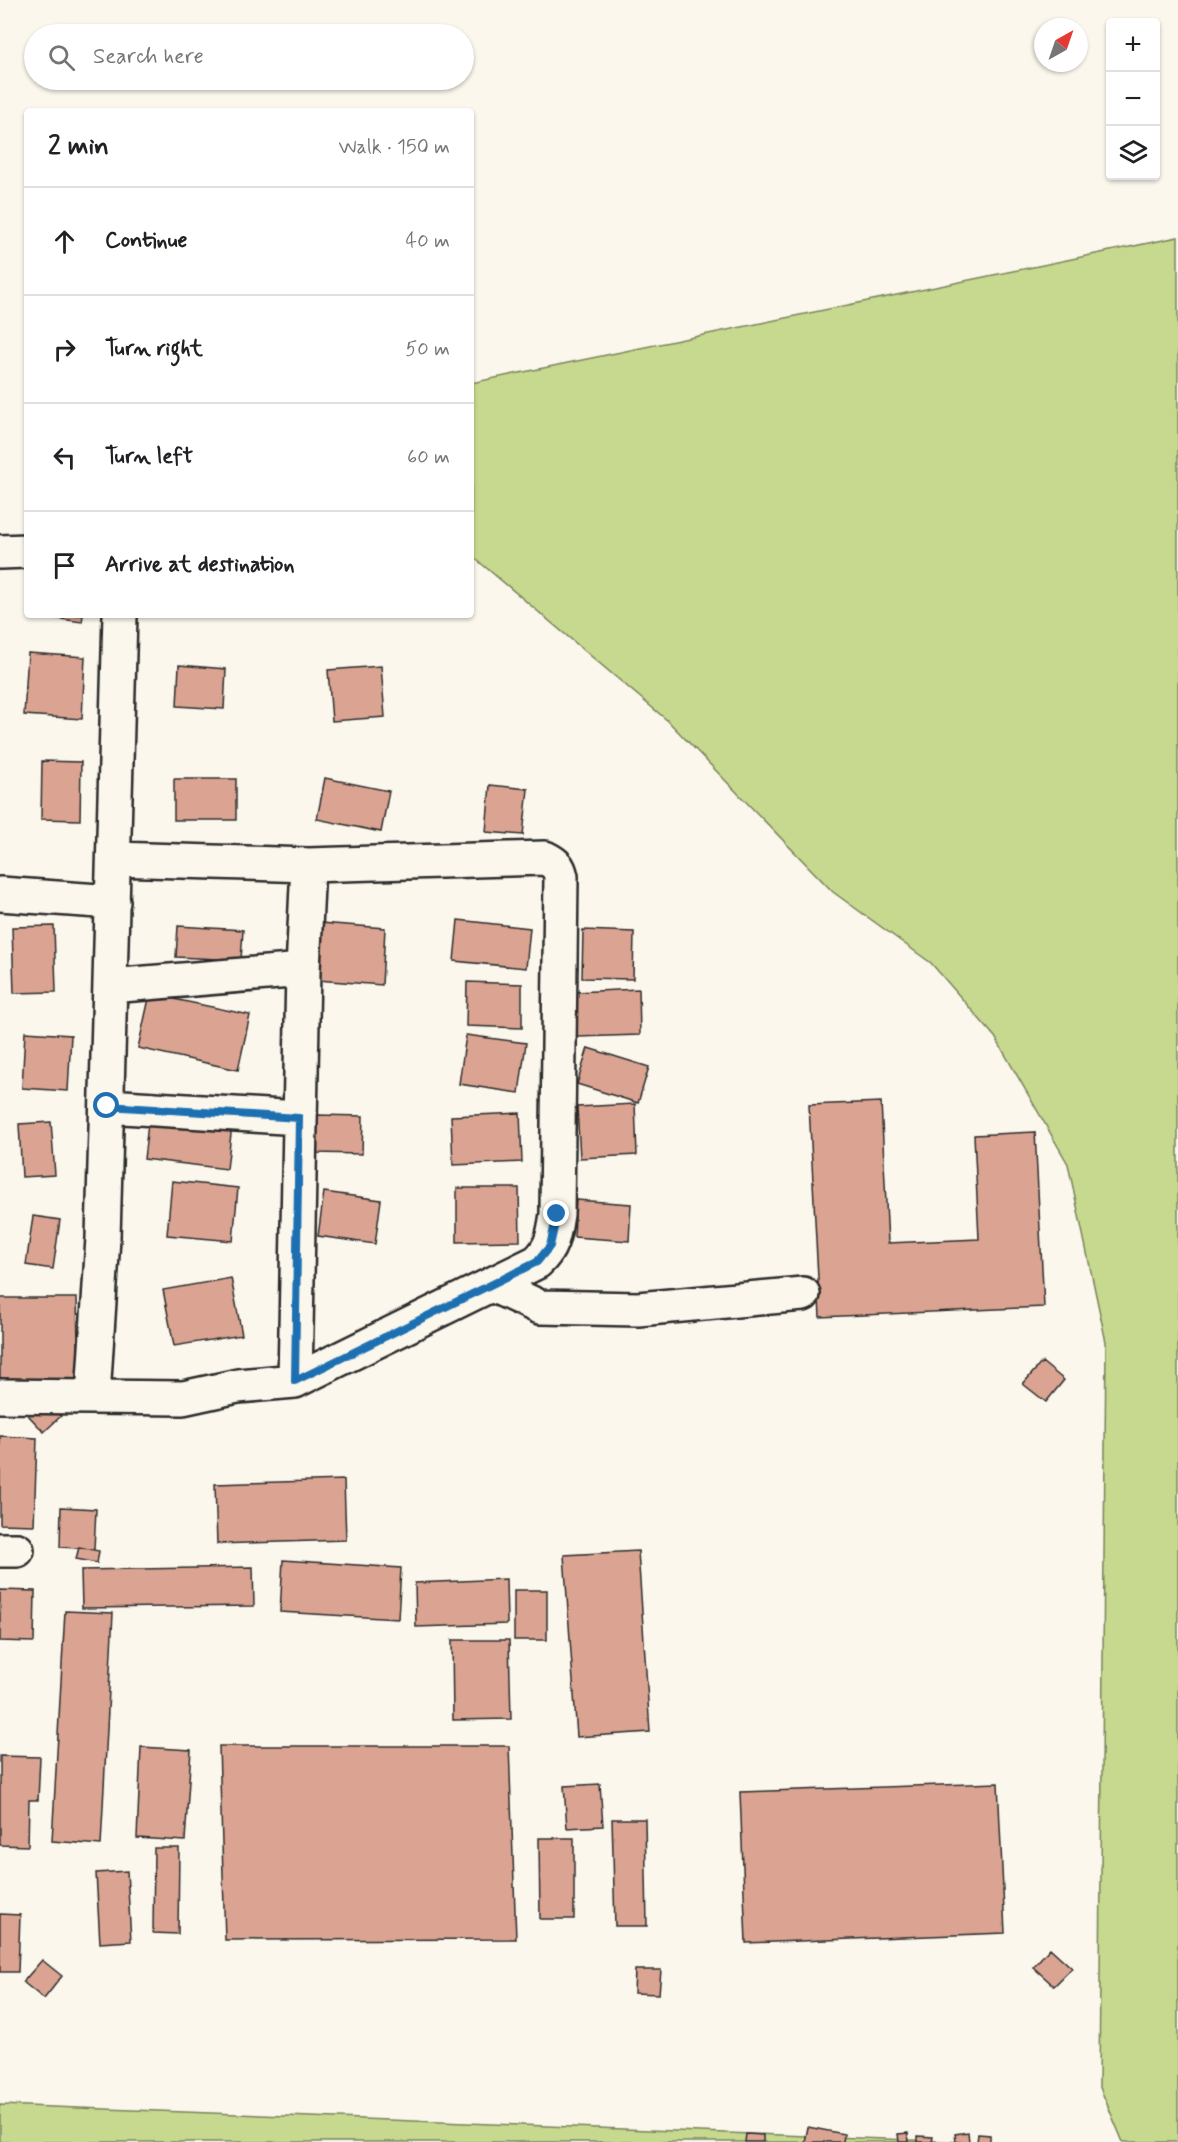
<!DOCTYPE html>
<html lang="en">
<head>
<meta charset="utf-8">
<style>
	:root { --surface:#fff; --page:#f6f6f6; --text:#202124; --muted:#757577; --line:#e0e0e0 }
	body { margin:0; font-family:Mynerve,sans-serif; background:var(--page); color:var(--text) }
	.controls { position:absolute; right:18px; top:18px; display:grid; overflow:hidden; border-radius:6px; box-shadow:0 2px 4px #0004 }
	.controls button { width:54px; height:54px; display:grid; place-items:center; padding:0; border:0; border-bottom:2px solid var(--line); background:var(--surface); color:var(--text); font:30px sans-serif }
	.compass { position:absolute; left:1034px; top:18px; width:54px; height:54px; border-radius:50%; background:var(--surface); box-shadow:0 2px 4px #0004; rotate:40deg }
	.stop { position:absolute; width:18px; height:18px; margin:-14px; border:4px solid #1f6fb2; border-radius:50%; background:#fff }
	.stop.end { background:#1f6fb2; border-color:#fff; box-shadow:0 2px 6px #0008 }
	.list { margin:0; padding:0; list-style:none }
	h2 { display:flex; justify-content:space-between; align-items:center; height:78px; margin:0; padding:0 24px; font-size:26px }
	h2 small { font-size:20px; font-weight:400; color:var(--muted) }
	.list li { display:grid; grid-template-columns:39px 1fr auto; gap:18px; align-items:center; box-sizing:border-box; height:108px; padding:0 24px; border-top:2px solid var(--line) }
	.list b { display:block; font-size:22px; white-space:nowrap }
	.list em { font-size:20px; font-style:normal; color:var(--muted) }
	.icon { flex:none; width:33px; height:33px; fill:none; stroke:currentColor; stroke-width:2; stroke-linecap:round; stroke-linejoin:round }
	.map { position:relative; flex:none; width:1178px; height:2142px; overflow:hidden }
	.search { position:absolute; background:var(--surface); box-shadow:0 2px 4px #0004; left:24px; top:24px; width:450px; height:66px; display:flex; align-items:center; gap:15px; box-sizing:border-box; padding:0 21px; border-radius:33px; color:var(--muted); font-size:22px }
	.panel { position:absolute; background:var(--surface); box-shadow:0 2px 4px #0004; left:24px; top:108px; width:450px; height:510px; border-radius:6px }
	.map>svg:first-child { display:block }
	.green { fill:#c6d98e; stroke:#78825c; stroke-width:1.5 }
	.building { fill:#dba492; stroke:#2b2b2b; stroke-width:1.5 }
	.lines { fill:none; stroke-linecap:round; stroke-linejoin:round }
	.minor-casing { stroke:#2b2b2b; stroke-width:38 }
	.minor { stroke:#fbf7ec; stroke-width:33 }
	.route { stroke:#1f6fb2; stroke-width:8 }
</style>
</head>
<body>
<div class="map">
<svg width="1178" height="2142" viewBox="0 0 1178 2142">
	<rect width="100%" height="100%" fill="#fbf7ec"/>
	<filter id="ink" filterUnits="userSpaceOnUse"><feTurbulence type="fractalNoise" baseFrequency=".0167" numOctaves="2"/><feDisplacementMap in="SourceGraphic" scale="12" xChannelSelector="R" yChannelSelector="G"/><feConvolveMatrix kernelMatrix="1 2 1 2 8 2 1 2 1" color-interpolation-filters="sRGB"/></filter>
	<g filter="url(#ink)">
		<path class="green" d="M1178 237V2142H1123L1099 2085 1106 1342 1068 1164 995 1037 931 963 833 892 668 721 471 555V383Z
			M0 2105 962 2142H0Z"/>
		<path class="building" d="M31 615H83L82 622Z
			M28 653 85 657 82 719 24 715Z
			M179 665 226 669 224 709 177 706Z
			M381 666 385 717 332 721 328 670Z
			M42 761 81 762 80 820 41 819Z
			M325 778 389 791 381 832 317 819Z
			M174 779H236V820H174Z
			M490 785 528 789 523 835 486 832Z
			M458 920 530 928 526 968 454 961Z
			M320 923 385 928 382 985 317 980Z
			M54 926 56 992 14 993 12 927Z
			M178 926 243 930 241 960 176 957Z
			M583 930 634 932 633 979 582 978Z
			M467 982 522 984V1028L466 1026Z
			M639 989 640 1035 577 1037 575 992Z
			M150 994 250 1015 238 1070 138 1048Z
			M25 1032 71 1035 68 1091 22 1088Z
			M466 1035 526 1043 519 1093 459 1084Z
			M588 1048 649 1067 638 1103 577 1084Z
			M881 1102 888 1243 979 1239 974 1135 1035 1132 1044 1307 820 1317 809 1105Z
			M635 1104 637 1155 580 1158 577 1107Z
			M520 1113 522 1162 453 1165 451 1116Z
			M149 1115 232 1125 227 1169 144 1159Z
			M316 1115 363 1116 362 1154 315 1153Z
			M51 1122 55 1175 22 1177 19 1124Z
			M172 1181 238 1188 233 1241 167 1235Z
			M457 1188H519L520 1241 457 1242Z
			M324 1192 381 1200 375 1244 318 1236Z
			M576 1200 631 1204 629 1241 574 1237Z
			M33 1216 60 1220 53 1269 26 1265Z
			M231 1278 242 1335 174 1346 163 1290Z
			M0 1298H77L79 1388 0 1389Z
			M1042 1362 1064 1380 1046 1402 1023 1384Z
			M47 1400 61 1416 44 1432 28 1415Z
			M0 1436 37 1438 34 1525 0 1524Z
			M344 1480 346 1540 217 1544 215 1484Z
			M61 1507 96 1509 94 1549 60 1547Z
			M79 1547 99 1551 97 1563 76 1559Z
			M638 1551 650 1732 577 1737 564 1555Z
			M283 1560 401 1568 398 1619 280 1612Z
			M253 1567 254 1606 82 1608 81 1570Z
			M506 1579 507 1624 416 1627 415 1583Z
			M0 1590 35 1591 34 1642 0 1641Z
			M514 1590H547V1640H514Z
			M65 1611 113 1613 101 1845 52 1841Z
			M452 1640H509L511 1719 453 1720Z
			M219 1746H509L516 1939 225 1940Z
			M141 1747 191 1750 185 1841 137 1838Z
			M0 1756 40 1757 38 1800H29L28 1846 0 1845Z
			M998 1783 1005 1933 746 1943 740 1792Z
			M600 1784 603 1826 567 1828 564 1786Z
			M612 1819H645L647 1926H615Z
			M539 1838H574V1919H540Z
			M154 1848H179L178 1934 153 1933Z
			M127 1871 131 1941 100 1943 96 1873Z
			M0 1914 20 1915 18 1972H0Z
			M1050 1948 1072 1968 1054 1986 1033 1967Z
			M42 1960 62 1976 44 1999 23 1982Z
			M635 1970H661L659 1994 634 1993Z
			M808 2127 844 2134 843 2142H805Z
			M968 2132 969 2142H956L955 2134Z
			M908 2133 909 2142H899L898 2134Z
			M746 2134 763 2135V2142H745Z
			M978 2134 990 2135V2142H977Z
			M918 2136 933 2137 932 2142H918Z"/>
		<g class="lines">
			<g class="minor-casing">
				<path id="minor" d="M0 552 27 551
					M0 894 113 902
					M110 986 303 970
					M107 1106 299 1118
					M492 1285 540 1307 638 1309 803 1294
					M295 1381 303 970 308 865
					M0 1396 183 1398 238 1386 295 1381 537 1262C552 1249 554 1234 557 1214L561 877C559 866 555 863 545 858L308 865 114 859
					M93 1396 103 1238 120 615
					M0 1550H17"/>
			</g>
			<use href="#minor" class="minor"/>
		</g>
	</g>
	<g class="lines" filter="url(#ink)">
		<path class="route" d="M107 1106 299 1118 295 1381 537 1262 550 1246 557 1214"/>
	</g>
</svg>
<div class="controls">
<button>+</button>
<button>−</button>
<button><svg class="icon" aria-label="layers" viewBox="0 0 24 24"><path d="M12 4l9 5-9 5-9-5zM3 14l9 5 9-5"/></svg></button>
</div>
<svg class="compass" viewBox="-18 -18 36 36"><path d="M0-13l5 13h-10z" fill="#e53935"/><path d="M0 13l5-13h-10z" fill="#757577"/></svg>
<div class="stop" style="left:107px;top:1106px"></div>
<div class="stop end" style="left:557px;top:1214px"></div>
<div class="search"><svg class="icon" aria-label="search" viewBox="0 0 24 24"><circle cx="10" cy="10" r="6"/><path d="M15 15l6 6"/></svg>Search here</div>
<section class="panel">
<h2>2 min<small>Walk · 150 m</small></h2>
<ul class="list">
<li><svg class="icon" aria-label="ahead" viewBox="0 0 24 24"><path d="M12 20V5M6 11l6-6 6 6"/></svg><div><b>Continue</b></div><em>40 m</em></li>
<li><svg class="icon" aria-label="right" viewBox="0 0 24 24"><path d="M7 20v-9h11M14 6l5 5-5 5"/></svg><div><b>Turn right</b></div><em>50 m</em></li>
<li><svg class="icon" aria-label="left" viewBox="0 0 24 24"><path d="M17 20v-9H6M10 6l-5 5 5 5"/></svg><div><b>Turn left</b></div><em>60 m</em></li>
<li><svg class="icon" aria-label="arrive" viewBox="0 0 24 24"><path d="M6 21V4h12l-3 4 3 4H6"/></svg><div><b>Arrive at destination</b></div></li>
</ul>
</section>
</div>
</body>
</html>
